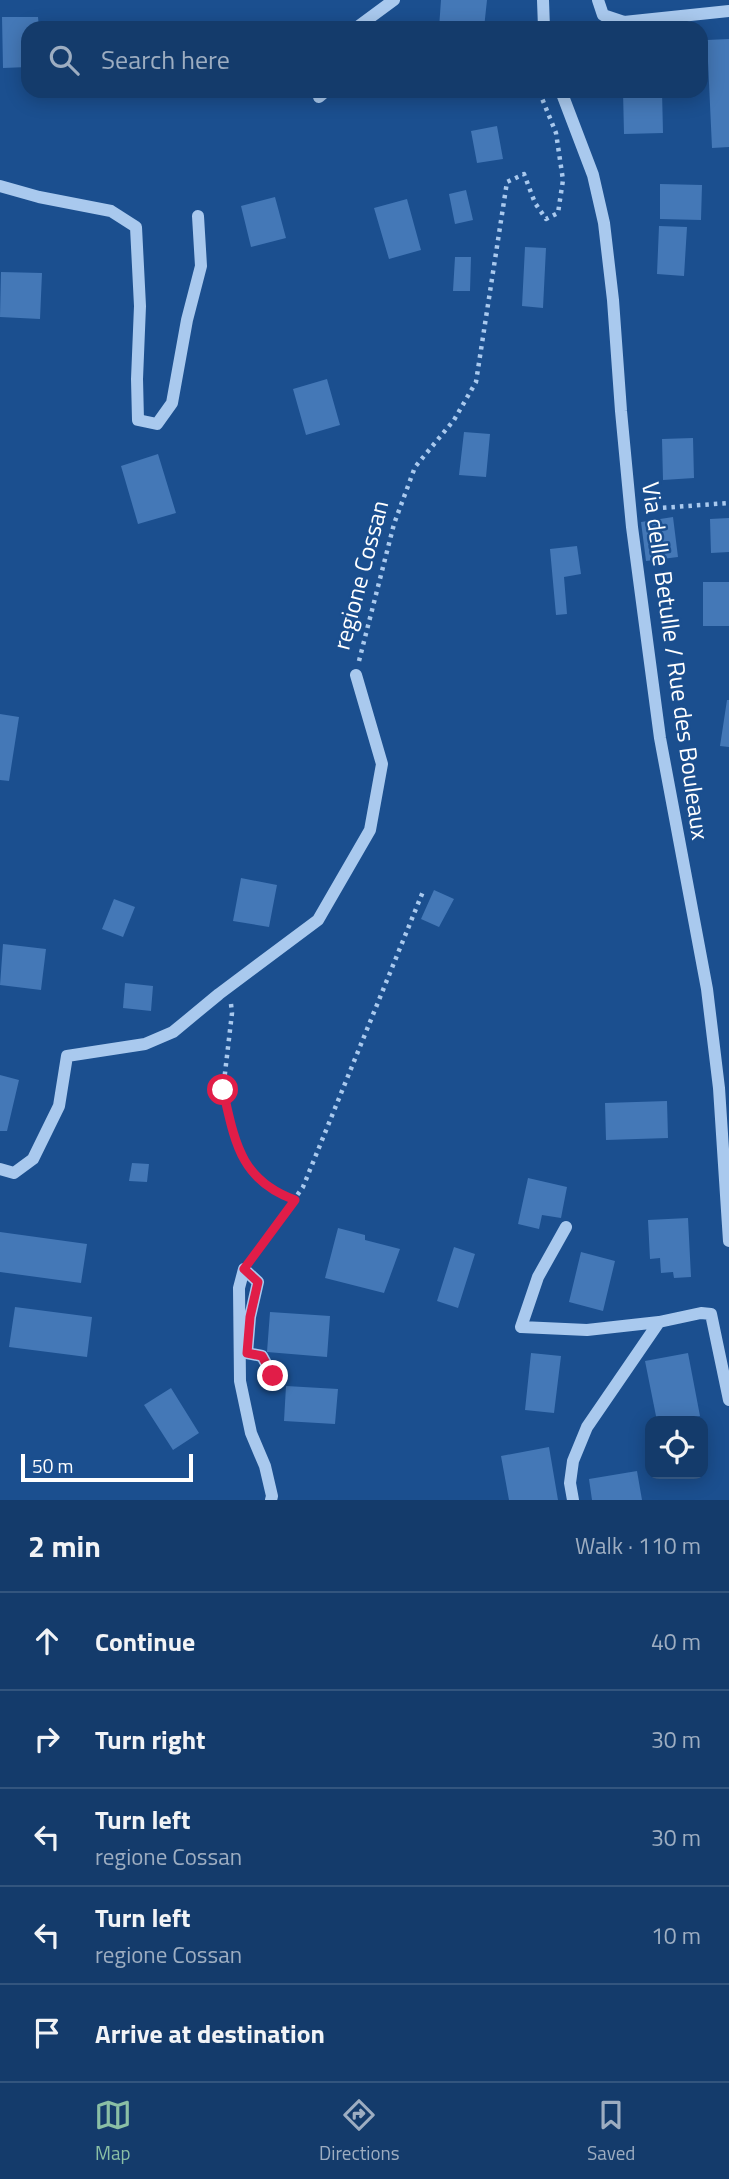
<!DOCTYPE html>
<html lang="en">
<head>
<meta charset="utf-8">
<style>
	:root { --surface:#143b6b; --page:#1d4271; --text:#f1f3f6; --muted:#9dadc1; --line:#33557e; --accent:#8abfa5 }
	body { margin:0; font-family:"Titillium Web",sans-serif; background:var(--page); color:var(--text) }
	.controls { position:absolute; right:21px; bottom:21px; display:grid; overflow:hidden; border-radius:14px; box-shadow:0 4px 18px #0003 }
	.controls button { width:63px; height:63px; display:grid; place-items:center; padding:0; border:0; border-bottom:2px solid var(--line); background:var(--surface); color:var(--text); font:35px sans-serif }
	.scale { position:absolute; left:21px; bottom:18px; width:172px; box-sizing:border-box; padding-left:7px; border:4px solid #fff; border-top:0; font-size:19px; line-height:24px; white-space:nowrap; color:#fff; -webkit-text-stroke:5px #1b4f8f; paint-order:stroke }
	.stop { position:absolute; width:21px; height:21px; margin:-16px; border:5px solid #e11d48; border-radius:50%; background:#fff }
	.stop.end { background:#e11d48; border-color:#fff; box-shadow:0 2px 7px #0008 }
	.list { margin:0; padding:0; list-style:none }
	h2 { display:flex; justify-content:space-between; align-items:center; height:91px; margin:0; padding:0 28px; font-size:30px }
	h2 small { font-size:23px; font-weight:400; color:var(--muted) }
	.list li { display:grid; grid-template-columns:46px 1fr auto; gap:21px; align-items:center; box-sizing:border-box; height:98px; padding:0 28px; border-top:2px solid var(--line) }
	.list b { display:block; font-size:26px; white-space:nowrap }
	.list p { margin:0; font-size:23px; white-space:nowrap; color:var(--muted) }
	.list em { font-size:23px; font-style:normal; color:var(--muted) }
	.icon { flex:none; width:38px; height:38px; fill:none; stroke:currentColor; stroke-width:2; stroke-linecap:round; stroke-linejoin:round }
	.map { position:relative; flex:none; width:729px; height:1500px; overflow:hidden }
	.search { position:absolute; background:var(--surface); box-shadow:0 4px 18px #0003; left:21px; right:21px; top:21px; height:77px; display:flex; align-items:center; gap:18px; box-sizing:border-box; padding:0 24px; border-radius:21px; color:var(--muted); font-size:26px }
	.sheet { height:581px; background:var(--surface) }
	nav { display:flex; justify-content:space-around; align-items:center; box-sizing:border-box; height:98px; border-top:2px solid var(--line); background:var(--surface); font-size:19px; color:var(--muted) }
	nav a { display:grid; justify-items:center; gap:4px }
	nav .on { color:var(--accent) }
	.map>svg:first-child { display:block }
	.building { fill:#4478b7 }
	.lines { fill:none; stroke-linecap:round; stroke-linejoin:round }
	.path { stroke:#a9c9ee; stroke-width:4.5; stroke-dasharray:3.5 5; stroke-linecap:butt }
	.minor { stroke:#a9c9ee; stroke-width:12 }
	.route { stroke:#e11d48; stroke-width:9 }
	.labels { text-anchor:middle; stroke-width:5; stroke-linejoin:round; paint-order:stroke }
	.street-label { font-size:24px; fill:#fff; stroke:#1b4f8f }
</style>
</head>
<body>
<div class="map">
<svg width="729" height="1500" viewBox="0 0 729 1500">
	<rect width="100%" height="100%" fill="#1b4f8f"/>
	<path class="building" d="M441 0H487L484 28H439Z
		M2 17H38L39 28H28V67L3 68Z
		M729 39V147L712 148 707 40Z
		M623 91H662L663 133 624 134Z
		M497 126 503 159 477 163 471 131Z
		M660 184 702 185 701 220 660 219Z
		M466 190 473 220 455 224 449 194Z
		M275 197 286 238 251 247 241 206Z
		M407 199 421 250 389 259 374 208Z
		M659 226 687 227 684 276 657 274Z
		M525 247 546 248 543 308 522 306Z
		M455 257H471L470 291H453Z
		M1 272 42 273 40 319 0 317Z
		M327 379 340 425 306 435 293 389Z
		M464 432 490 434 486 477 459 475Z
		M693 438 694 478 663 480 662 439Z
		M158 454 176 513 138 524 121 466Z
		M673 517 678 557 646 561 641 522Z
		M729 518V552L711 553 710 519Z
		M577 546 581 574 564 577 567 614 556 615 550 549Z
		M703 582H729V626H703Z
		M727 700H729V747L720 746Z
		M0 714 19 717 9 781 0 780Z
		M241 878 277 885 269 927 233 921Z
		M434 890 454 899 439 927 421 919Z
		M114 899 135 907 123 937 102 929Z
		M3 944 46 949 41 990 0 985Z
		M125 983 153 986 151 1011 123 1008Z
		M0 1075 19 1080 7 1131H0Z
		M667 1101 668 1138 606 1140 605 1103Z
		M132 1163 149 1164 147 1182 129 1181Z
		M528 1178 567 1187 561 1218 542 1215 539 1229 518 1224Z
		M688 1218 691 1277 674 1278 673 1272 661 1273 660 1258 650 1259 648 1220Z
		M338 1228 365 1235V1240L400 1249 384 1293 325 1278Z
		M0 1232 87 1244 81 1283 0 1272Z
		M454 1247 475 1254 458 1308 437 1301Z
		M581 1252 615 1261 603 1311 569 1302Z
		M15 1307 92 1317 87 1357 9 1347Z
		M270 1312 330 1316 327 1357 267 1352Z
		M531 1353 561 1356 554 1413 525 1410Z
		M688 1353 700 1416 674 1421H657L645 1361Z
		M286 1386 338 1389 335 1424 284 1421Z
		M171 1388 199 1433 173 1450 144 1405Z
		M549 1447 558 1500H509L501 1456Z
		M637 1471 642 1500H592L589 1479Z"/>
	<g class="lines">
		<path class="path" d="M646 509 729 503
			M359 661 394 524 415 467 454 420 476 382 507 182 524 174 535 203 546 219 558 213 563 180 556 133 539 91
			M231 1004 232 1013 223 1090 235 1142 254 1175 278 1194 295 1200
			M253 1257 303 1187 424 889"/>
		<path class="minor" d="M543 0 544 28
			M598 0 603 15 624 22 729 11
			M356 28 394 0
			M561 91 593 175 604 223 613 300 621 411 632 527 660 738 707 989 719 1088 729 1241
			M319 97 326 91
			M0 186 39 197 111 211 136 227 140 306 137 379 138 420 157 424 172 403 187 320 201 266 198 216
			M0 1169 14 1173 33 1159 59 1106 67 1056 145 1044 173 1032 219 994 318 920 370 830 382 764 356 675
			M566 1227 538 1277 521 1327 587 1330 659 1322
			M271 1500 272 1496 265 1466 251 1433 240 1381 239 1288 244 1269 258 1282 250 1317 247 1353 262 1356 273 1376
			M573 1500 570 1483 573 1461 587 1427 659 1322 701 1313 711 1314 729 1400"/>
	</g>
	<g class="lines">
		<path class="route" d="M223 1090C235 1142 240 1180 295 1200L244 1269 258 1282 250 1317 247 1353 262 1356 273 1376"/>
	</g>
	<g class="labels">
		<g class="street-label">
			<text transform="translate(361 575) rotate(-75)" y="8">regione Cossan</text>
			<text transform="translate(675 661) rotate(82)" y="8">Via delle Betulle / Rue des Bouleaux</text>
		</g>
	</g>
</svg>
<div class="controls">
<button><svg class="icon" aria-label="locate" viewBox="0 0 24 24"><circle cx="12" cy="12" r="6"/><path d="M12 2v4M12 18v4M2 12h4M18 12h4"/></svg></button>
</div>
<div class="scale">50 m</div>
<div class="stop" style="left:223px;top:1090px"></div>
<div class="stop end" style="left:273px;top:1376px"></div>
<div class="search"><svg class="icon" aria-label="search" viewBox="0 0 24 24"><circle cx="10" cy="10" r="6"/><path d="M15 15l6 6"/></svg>Search here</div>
</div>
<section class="sheet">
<h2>2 min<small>Walk · 110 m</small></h2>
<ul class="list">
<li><svg class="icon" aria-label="ahead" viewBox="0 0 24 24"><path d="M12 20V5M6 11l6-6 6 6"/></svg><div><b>Continue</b></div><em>40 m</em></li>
<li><svg class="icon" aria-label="right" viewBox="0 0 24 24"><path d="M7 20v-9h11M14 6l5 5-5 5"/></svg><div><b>Turn right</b></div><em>30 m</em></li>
<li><svg class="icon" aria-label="left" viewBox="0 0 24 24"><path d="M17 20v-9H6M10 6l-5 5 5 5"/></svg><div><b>Turn left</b><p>regione Cossan</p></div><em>30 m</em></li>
<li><svg class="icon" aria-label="left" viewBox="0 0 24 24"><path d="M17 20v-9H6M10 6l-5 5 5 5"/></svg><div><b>Turn left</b><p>regione Cossan</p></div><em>10 m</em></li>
<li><svg class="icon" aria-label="arrive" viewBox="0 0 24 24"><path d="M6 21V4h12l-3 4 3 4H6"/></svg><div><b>Arrive at destination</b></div></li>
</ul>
</section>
<nav>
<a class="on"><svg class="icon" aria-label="map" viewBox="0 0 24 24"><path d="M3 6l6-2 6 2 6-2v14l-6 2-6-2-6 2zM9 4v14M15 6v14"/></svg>Map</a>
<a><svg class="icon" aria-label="directions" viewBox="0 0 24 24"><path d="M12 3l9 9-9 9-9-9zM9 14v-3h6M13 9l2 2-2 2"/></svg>Directions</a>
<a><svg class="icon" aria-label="saved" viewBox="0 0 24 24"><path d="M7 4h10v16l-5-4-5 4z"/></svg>Saved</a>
</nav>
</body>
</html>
